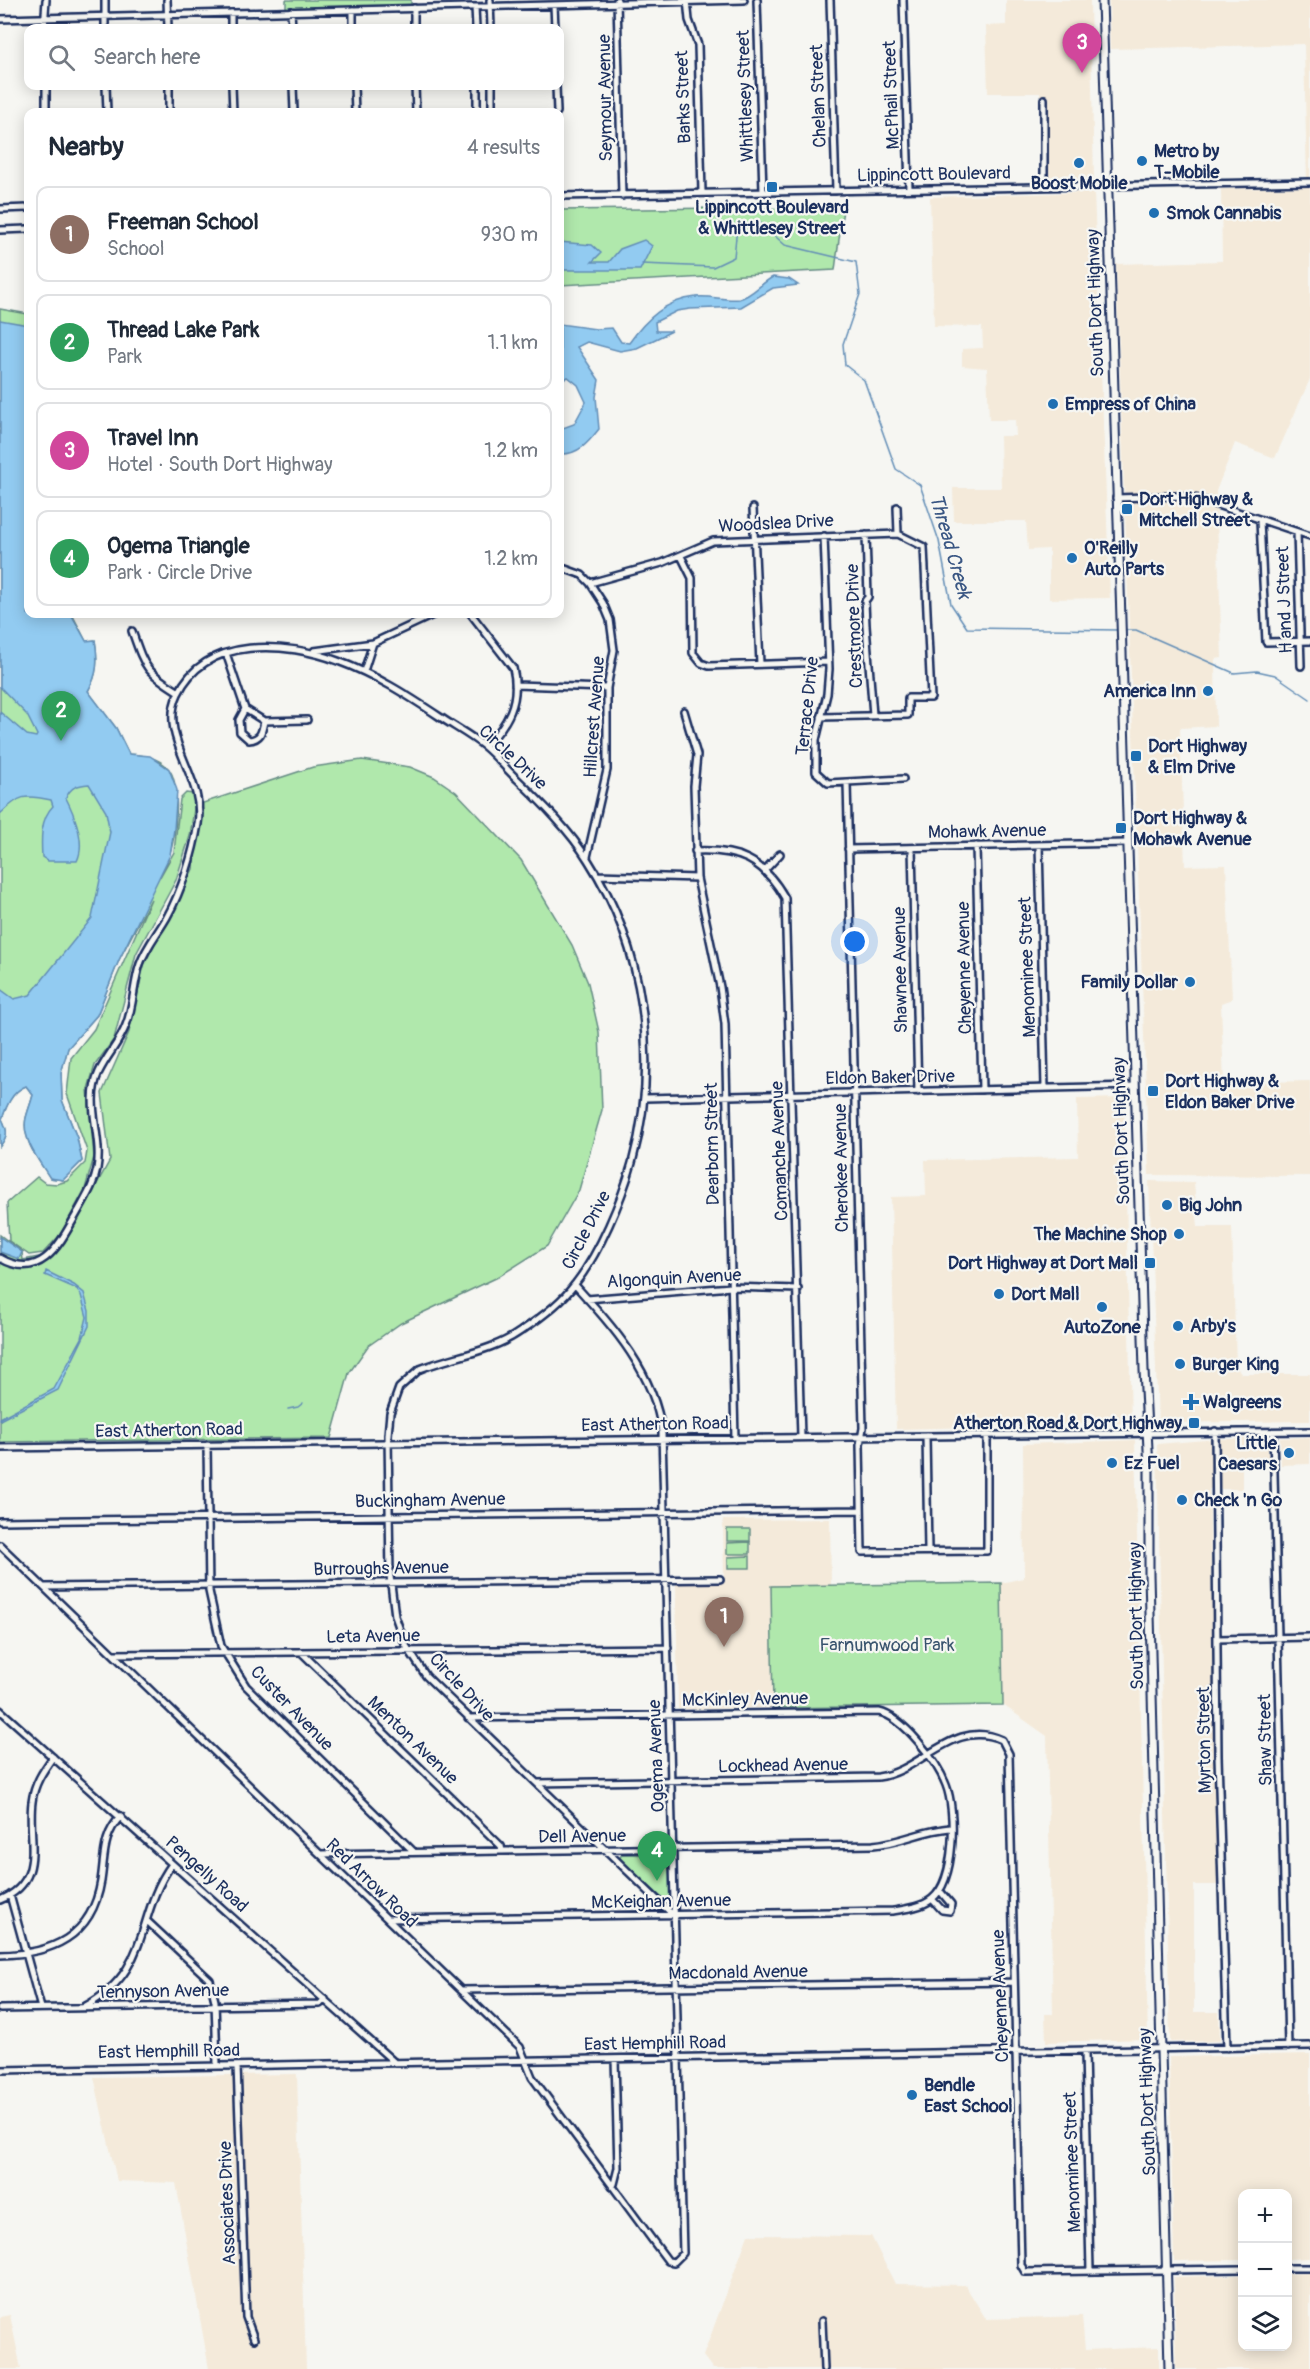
<!DOCTYPE html>
<html lang="en">
<head>
<meta charset="utf-8">
<style>
	:root { --surface:#fff; --page:#f6f6f7; --text:#1f2937; --muted:#747a83; --line:#e0e1e3; --accent:#1a73e8 }
	body { margin:0; font-family:Pangolin,sans-serif; background:var(--page); color:var(--text) }
	.controls { position:absolute; right:18px; bottom:18px; display:grid; overflow:hidden; border-radius:12px; box-shadow:0 3px 15px #0003 }
	.controls button { width:54px; height:54px; display:grid; place-items:center; padding:0; border:0; border-bottom:2px solid var(--line); background:var(--surface); color:var(--text); font:30px sans-serif }
	.you { position:absolute; left:855px; top:942px; width:21px; height:21px; margin:-15px; border:4px solid #fff; border-radius:50%; background:#1a73e8; box-shadow:0 0 0 9px #1a73e833 }
	.badge { display:grid; place-items:center; width:39px; height:39px; border-radius:50%; background:var(--accent); color:#fff; font-size:20px; font-weight:700 }
	.pin { position:absolute; translate:-50% -50px; filter:drop-shadow(0 2px 3px #0008) }
	.pin::after { content:''; position:absolute; top:32px; width:21px; height:18px; background:inherit; clip-path:polygon(0 0,100% 0,50% 100%) }
	.list { margin:0; padding:0; list-style:none }
	h2 { display:flex; justify-content:space-between; align-items:center; height:78px; margin:0; padding:0 24px; font-size:26px }
	h2 small { font-size:20px; font-weight:400; color:var(--muted) }
	.list li { display:grid; grid-template-columns:39px 1fr auto; gap:18px; align-items:center; box-sizing:border-box; height:96px; margin:0 12px 12px; padding:0 12px; border:2px solid var(--line); border-radius:12px }
	.list b { display:block; font-size:22px; white-space:nowrap }
	.list p { margin:0; font-size:20px; white-space:nowrap; color:var(--muted) }
	.list em { font-size:20px; font-style:normal; color:var(--muted) }
	.icon { flex:none; width:33px; height:33px; fill:none; stroke:currentColor; stroke-width:2; stroke-linecap:round; stroke-linejoin:round }
	.map { position:relative; flex:none; width:1310px; height:2369px; overflow:hidden }
	.search { position:absolute; background:var(--surface); box-shadow:0 3px 15px #0003; left:24px; top:24px; width:540px; height:66px; display:flex; align-items:center; gap:15px; box-sizing:border-box; padding:0 21px; border-radius:12px; color:var(--muted); font-size:22px }
	.panel { position:absolute; background:var(--surface); box-shadow:0 3px 15px #0003; left:24px; top:108px; width:540px; height:510px; border-radius:12px }
	.map>svg:first-child { display:block }
	.built { fill:#f4eada }
	.green { fill:#b0e8ac; stroke:#668c85; stroke-width:1.5 }
	.water { fill:#92cbf1; stroke:#628db6; stroke-width:1.5 }
	.lines { fill:none; stroke-linecap:round; stroke-linejoin:round }
	.stream { stroke:#628db6; stroke-width:1.5 }
	.minor-casing { stroke:#1b2f5e; stroke-width:10 }
	.major-casing { stroke:#1b2f5e; stroke-width:11 }
	.minor { stroke:#f6f6f2; stroke-width:5 }
	.major { stroke:#f6f6f2; stroke-width:7 }
	.poi-dot { fill:#1f6fb2; stroke:#f6f6f2; stroke-width:2 }
	.labels { text-anchor:middle; stroke-width:4.5; stroke-linejoin:round; paint-order:stroke }
	.street-label { font-size:18px; fill:#1b2f5e; stroke:#f6f6f2 }
	.poi-label { font-size:18px; font-weight:bold; fill:#1b2f5e; stroke:#f6f6f2; text-anchor:start }
	.park-label { font-size:18px; fill:#39546e; stroke:#f6f6f2 }
	.water-label { font-size:20px; font-style:italic; fill:#395683; stroke:#f6f6f2 }
</style>
</head>
<body>
<div class="map">
<svg width="1310" height="2369" viewBox="0 0 1310 2369">
	<rect width="100%" height="100%" fill="#f6f6f2"/>
	<filter id="ink" filterUnits="userSpaceOnUse"><feTurbulence type="fractalNoise" baseFrequency=".0167" numOctaves="2"/><feDisplacementMap in="SourceGraphic" scale="12" xChannelSelector="R" yChannelSelector="G"/><feConvolveMatrix kernelMatrix="1 2 1 2 8 2 1 2 1" color-interpolation-filters="sRGB"/></filter>
	<g filter="url(#ink)">
		<path class="built" d="M1006 0H1090L1094 179H1040V93H988L986 26 1006 25Z
			M1109 0H1310V379L1275 458 1235 443 1216 491 1222 658 1215 659 1216 726 1180 728 1185 866 1226 865 1232 999 1221 1003 1224 1083 1310 1081V1176L1149 1175 1116 264 1222 261 1221 189 1307 187 1304 44 1110 49Z
			M1094 192 1110 598 1049 599V549L1028 550 1026 521H954L953 488H1001L1000 436H1016L1015 420H989L987 368 962 366V349L983 348 982 327 934 326 930 197Z
			M1124 1098 1131 1423 896 1429 891 1197 926 1196 925 1160 1078 1157 1077 1099Z
			M1149 1181 1194 1182 1198 1227H1232L1236 1366 1241 1374H1310V1421L1158 1423Z
			M1310 1437V1464L1281 1465 1280 1438Z
			M1218 1439H1268V1466H1242V1489H1209L1219 1885H1194V2012H1219L1220 2041 1170 2042 1157 1444Z
			M1135 1440 1148 2039 1046 2042 1045 2014H1053L1047 1736 1003 1705 1001 1583 1024 1578 1023 1444Z
			M830 1519 831 1585 771 1586 773 1708 678 1709 676 1583 724 1582 723 1520Z
			M1310 2054V2258L1288 2259V2194H1242V2260L1174 2261 1169 2057Z
			M297 2074 306 2369H209L176 2183 117 2181 94 2077Z
			M748 2235 871 2236 895 2284 965 2285 986 2319 1082 2316 1085 2350 1159 2347V2369H713L703 2356Z
			M1310 2273V2369H1176L1174 2277 1242 2275V2346H1288V2274Z
			M10 2315 21 2369H0V2317Z"/>
		<path class="green" d="M286 0H411V6L286 10Z
			M723 208 843 209 835 270 560 285V210Z
			M0 309 28 314V614H72L86 641 95 640C98 660 98 674 88 691L116 728 129 754C143 755 158 757 168 768 182 784 176 837 169 856 167 863 163 870 160 877L174 852 180 799 186 793 193 794 195 802 190 836 176 880 136 954 114 1039 95 1065 88 1089 94 1157 85 1189 60 1235 43 1253 29 1255 9 1241 7 1203 37 1177 45 1183 57 1184 67 1181 85 1163 87 1151 67 1094 71 1058 94 1029 151 899 119 960 97 1015 68 1048 61 1073 62 1100 77 1138 82 1161 63 1180 50 1178C40 1162 21 1139 26 1118 28 1110 31 1103 33 1095L26 1086C12 1091 6 1107 2 1119 8 1131 8 1136 0 1146Z
			M362 760 410 767 434 777 456 792 521 860 572 945 588 983 599 1032 602 1110 579 1190 547 1246 498 1277 401 1323 368 1346 349 1373 331 1438 0 1442V1235L22 1252 23 1260 54 1254 65 1242 110 1160 102 1093 129 1032 144 965 193 869 203 803 313 767Z
			M727 1529H750V1541H727Z
			M750 1542V1554H727V1543Z
			M750 1556V1568H728V1557Z
			M1001 1583 1003 1705 773 1708 771 1586Z
			M622 1854 670 1855V1905L619 1859Z"/>
		<path class="water" d="M644 240 652 246 640 270H560V242L592 245 601 253 592 262H609L620 249Z
			M773 277 789 279 798 285 773 288 741 307 690 309 677 311 655 322 656 331H672L637 348 620 351 587 342 577 347 599 380 596 397 599 429C588 443 578 455 560 454V429L574 424 586 402 578 385 568 377 560 382V371L563 369 560 361V324L596 329 612 328 621 342 629 343C646 319 666 300 696 297 710 295 725 301 739 299 752 296 761 283 773 277Z
			M0 320 28 325V614H71L86 641 95 640C98 660 98 674 88 691L116 728 129 754 150 756 169 769 177 790 174 829 170 855 119 960 97 1015 68 1048 61 1073 62 1100 77 1138 82 1161 63 1180 50 1178C40 1162 21 1139 26 1118 28 1110 31 1103 33 1095L26 1086C12 1091 6 1107 2 1119 8 1131 8 1136 0 1146V989L14 999 30 995 92 918 110 832 106 812 89 784C78 785 71 786 66 798 74 814 86 843 77 861H48L42 857C41 840 40 819 53 806L51 800C24 794 20 795 0 814V712L27 735 36 737 37 735 27 715 0 687Z
			M0 1237 22 1252 19 1259 0 1252Z
			M46 1271 74 1285 84 1293 89 1311V1326L58 1390 0 1420V1418L54 1389 82 1338 87 1317 81 1295 77 1289 45 1275Z"/>
		<g class="lines">
			<path class="stream" d="M642 264 713 267 734 257 737 227 758 221 785 245 856 262 860 294 843 344 845 365 864 380 896 469 920 485 939 541 951 604 967 628 1119 630
				M1124 630H1136L1234 673 1257 671 1275 675 1310 699
				M288 1409 298 1407 303 1403"/>
			<g class="minor-casing">
				<path id="minor" d="M105 0V28
					M167 0 168 28
					M490 0 491 28
					M617 0 622 196
					M687 0 689 20 698 45 702 193
					M757 0 763 192
					M830 0 836 191
					M903 0 909 189
					M554 5 555 28
					M475 7 476 28
					M414 8V28
					M353 10V28
					M291 11 292 28
					M231 13V28
					M0 19 744 0
					M44 28 46 0
					M46 86V112
					M106 86 107 112
					M169 86V112
					M232 86 233 112
					M293 86 294 112
					M354 86 355 112
					M415 86 416 112
					M477 86V112
					M492 86V112
					M556 86 557 112
					M1044 99V187
					M560 196 1310 182
					M0 209 28 208
					M0 230 28 229
					M1116 498 1178 496 1199 499 1310 536
					M897 507 898 534
					M753 508 760 664
					M1260 521 1266 642 1310 641
					M1297 532 1301 666
					M866 535 868 597 865 601 866 626 873 715
					M824 536 829 669 827 694 816 740V772L828 783 903 779
					M681 556 692 578 693 653 701 663 709 666 828 662
					M560 567 582 575 590 583 662 563 713 541 898 534 924 547 931 698H908V715L821 717
					M471 614 513 668C521 701 508 724 485 747
					M132 631C145 668 145 671 179 692
					M314 651 373 643 435 614
					M226 653 245 709 239 720 240 732 249 740C261 739 262 732 264 721
					M364 671 373 643
					M515 685 607 688
					M245 709 264 721 307 720
					M684 711 697 755 694 786 697 878 720 987 725 1024 735 1439
					M847 783 863 1428 860 1445 862 1552 987 1551V1435
					M1039 845 1045 1088
					M976 846 982 1090
					M912 848 918 1092
					M848 849 1127 843
					M695 851C738 849 763 859 785 898L801 1437
					M587 857 607 770V688L614 650 610 620 603 603 590 583
					M765 870 780 854
					M598 875 697 878
					M645 1098 1135 1086
					M0 1258C43 1283 61 1241 79 1210 86 1197 94 1185 97 1169 103 1136 84 1104 99 1072 107 1055 120 1042 126 1025 134 1006 133 984 140 964 146 947 158 933 167 917 182 890 193 854 198 824 206 778 157 738 178 694 206 635 287 642 338 661 376 675 407 695 440 717 455 727 472 736 485 747 497 757 506 769 517 779 542 803 570 831 588 860 645 949 660 1061 632 1163 622 1199 599 1254 575 1284 562 1302 539 1319 521 1331 492 1352 453 1356 420 1369L399 1388 390 1413 388 1435 390 1576 395 1616 405 1644 426 1676 675 1917
					M587 1299 731 1287 798 1289
					M1215 1431 1218 1756 1227 2048
					M1273 1432 1288 2047
					M926 1436 928 1551
					M207 1445 209 1591 221 1646 246 1686 414 1852
					M0 1448 1310 1431
					M0 1521 861 1510
					M0 1545 520 2047 532 2077 656 2245 668 2261 674 2262 683 2253 662 1432C654 1372 614 1328 575 1285
					M44 1587 720 1579
					M1217 1639 1310 1637
					M301 1652 501 1846 502 1851
					M114 1654 668 1648
					M0 1710 394 2062
					M537 1783 878 1777C921 1772 954 1717 1002 1740L1009 1754 1021 2265 1025 2272 1242 2269
					M320 1854 873 1845C900 1843 923 1830 950 1828
					M10 1895 41 2008
					M932 1899 942 1910 950 1911 951 1904 940 1891
					M0 1900C47 1881 27 1839 32 1802 34 1784 43 1771 53 1757
					M388 1919 893 1911C906 1909 922 1907 932 1899 956 1880 956 1810 946 1785 937 1761 903 1717 879 1712L468 1718
					M147 1921 210 1980 215 2001 217 2064
					M0 1955C52 1954 92 1937 101 1881 105 1856 102 1836 121 1816
					M461 1990 1014 1982
					M84 2007C153 1970 134 1916 172 1864
					M0 2009 320 2004 325 1999
					M1085 2052 1090 2271
					M237 2066 246 2317 254 2339
					M0 2070 1310 2046
					M614 2184 618 2168 615 2059
					M1288 2268H1310
					M822 2321 824 2369"/>
			</g>
			<g class="major-casing">
				<path id="major" d="M1102 0 1144 1370 1149 1469V1574L1169 2369"/>
			</g>
			<use href="#minor" class="minor"/>
			<use href="#major" class="major"/>
		</g>
	</g>
	<g class="poi-dot">
		<circle cx="1142" cy="161" r="6"/>
		<circle cx="1079" cy="163" r="6"/>
		<rect x="766" y="181" width="12" height="12" rx="3"/>
		<circle cx="1154" cy="213" r="6"/>
		<circle cx="1053" cy="404" r="6"/>
		<rect x="1121" y="503" width="12" height="12" rx="3"/>
		<circle cx="1072" cy="558" r="6"/>
		<circle cx="1208" cy="691" r="6"/>
		<rect x="1130" y="750" width="12" height="12" rx="3"/>
		<rect x="1115" y="822" width="12" height="12" rx="3"/>
		<circle cx="1190" cy="982" r="6"/>
		<rect x="1147" y="1085" width="12" height="12" rx="3"/>
		<circle cx="1167" cy="1205" r="6"/>
		<circle cx="1179" cy="1234" r="6"/>
		<rect x="1144" y="1257" width="12" height="12" rx="3"/>
		<circle cx="999" cy="1294" r="6"/>
		<circle cx="1102" cy="1307" r="6"/>
		<circle cx="1178" cy="1326" r="6"/>
		<circle cx="1180" cy="1364" r="6"/>
		<path d="M1188 1393h6v6h6v6h-6v6h-6v-6h-6v-6h6z"/>
		<rect x="1188" y="1417" width="12" height="12" rx="3"/>
		<circle cx="1289" cy="1453" r="6"/>
		<circle cx="1112" cy="1463" r="6"/>
		<circle cx="1182" cy="1500" r="6"/>
		<circle cx="912" cy="2095" r="6"/>
	</g>
	<g class="labels">
		<g class="street-label">
			<text transform="translate(891 95) rotate(-92)" y="6">McPhail Street</text>
			<text transform="translate(745 96) rotate(-92)" y="6">Whittlesey Street</text>
			<text transform="translate(818 96) rotate(-92)" y="6">Chelan Street</text>
			<text transform="translate(683 97) rotate(-92)" y="6">Barks Street</text>
			<text transform="translate(605 98) rotate(-91)" y="6">Seymour Avenue</text>
			<text transform="translate(934 174) rotate(-1)" y="6">Lippincott Boulevard</text>
			<text transform="translate(1095 303) rotate(-92)" y="6">South Dort Highway</text>
			<text transform="translate(776 523) rotate(-3)" y="6">Woodslea Drive</text>
			<text transform="translate(1284 600) rotate(-92)" y="6">H and J Street</text>
			<text transform="translate(854 626) rotate(-92)" y="6">Crestmore Drive</text>
			<text transform="translate(807 706) rotate(-84)" y="6">Terrace Drive</text>
			<text transform="translate(594 717) rotate(-86)" y="6">Hillcrest Avenue</text>
			<text transform="translate(513 757) rotate(43)" y="6">Circle Drive</text>
			<text transform="translate(987 831) rotate(-1)" y="6">Mohawk Avenue</text>
			<text transform="translate(1027 967) rotate(-92)" y="6">Menominee Street</text>
			<text transform="translate(964 968) rotate(-91)" y="6">Cheyenne Avenue</text>
			<text transform="translate(900 970) rotate(-91)" y="6">Shawnee Avenue</text>
			<text transform="translate(890 1077) rotate(-1)" y="6">Eldon Baker Drive</text>
			<text transform="translate(1121 1131) rotate(-92)" y="6">South Dort Highway</text>
			<text transform="translate(712 1144) rotate(-91)" y="6">Dearborn Street</text>
			<text transform="translate(779 1151) rotate(-92)" y="6">Comanche Avenue</text>
			<text transform="translate(841 1168) rotate(-91)" y="6">Cherokee Avenue</text>
			<text transform="translate(586 1230) rotate(-63)" y="6">Circle Drive</text>
			<text transform="translate(674 1278) rotate(-3)" y="6">Algonquin Avenue</text>
			<text transform="translate(655 1424) rotate(-1)" y="6">East Atherton Road</text>
			<text transform="translate(169 1430) rotate(-1)" y="6">East Atherton Road</text>
			<text transform="translate(430 1500) rotate(-1)" y="6">Buckingham Avenue</text>
			<text transform="translate(381 1568) rotate(-1)" y="6">Burroughs Avenue</text>
			<text transform="translate(1136 1616) rotate(-91)" y="6">South Dort Highway</text>
			<text transform="translate(373 1636) rotate(-1)" y="6">Leta Avenue</text>
			<text transform="translate(462 1687) rotate(47)" y="6">Circle Drive</text>
			<text transform="translate(745 1699) rotate(-1)" y="6">McKinley Avenue</text>
			<text transform="translate(292 1708) rotate(46)" y="6">Custer Avenue</text>
			<text transform="translate(413 1740) rotate(44)" y="6">Menton Avenue</text>
			<text transform="translate(1204 1740) rotate(-91)" y="6">Myrton Street</text>
			<text transform="translate(1265 1740) rotate(-91)" y="6">Shaw Street</text>
			<text transform="translate(656 1756) rotate(-92)" y="6">Ogema Avenue</text>
			<text transform="translate(783 1765) rotate(-1)" y="6">Lockhead Avenue</text>
			<text transform="translate(582 1836) rotate(-1)" y="6">Dell Avenue</text>
			<text transform="translate(207 1874) rotate(42)" y="6">Pengelly Road</text>
			<text transform="translate(372 1883) rotate(44)" y="6">Red Arrow Road</text>
			<text transform="translate(661 1901) rotate(-1)" y="6">McKeighan Avenue</text>
			<text transform="translate(738 1972) rotate(-1)" y="6">Macdonald Avenue</text>
			<text transform="translate(163 1991) rotate(-1)" y="6">Tennyson Avenue</text>
			<text transform="translate(1000 1996) rotate(-92)" y="6">Cheyenne Avenue</text>
			<text transform="translate(655 2043) rotate(-1)" y="6">East Hemphill Road</text>
			<text transform="translate(169 2051) rotate(-1)" y="6">East Hemphill Road</text>
			<text transform="translate(1147 2102) rotate(-92)" y="6">South Dort Highway</text>
			<text transform="translate(1072 2162) rotate(-92)" y="6">Menominee Street</text>
			<text transform="translate(227 2203) rotate(-92)" y="6">Associates Drive</text>
		</g>
		<g class="poi-label">
			<text x="1154" y="157">Metro by<tspan x="1154" dy="21">T-Mobile</tspan></text>
			<text x="1079" y="189" text-anchor="middle">Boost Mobile</text>
			<text x="772" y="213" text-anchor="middle">Lippincott Boulevard<tspan x="772" dy="21">&amp; Whittlesey Street</tspan></text>
			<text x="1166" y="219">Smok Cannabis</text>
			<text x="1065" y="410">Empress of China</text>
			<text x="1139" y="505">Dort Highway &amp;<tspan x="1139" dy="21">Mitchell Street</tspan></text>
			<text x="1084" y="554">O'Reilly<tspan x="1084" dy="21">Auto Parts</tspan></text>
			<text x="1196" y="697" text-anchor="end">America Inn</text>
			<text x="1148" y="752">Dort Highway<tspan x="1148" dy="21">&amp; Elm Drive</tspan></text>
			<text x="1133" y="824">Dort Highway &amp;<tspan x="1133" dy="21">Mohawk Avenue</tspan></text>
			<text x="1178" y="988" text-anchor="end">Family Dollar</text>
			<text x="1165" y="1087">Dort Highway &amp;<tspan x="1165" dy="21">Eldon Baker Drive</tspan></text>
			<text x="1179" y="1211">Big John</text>
			<text x="1167" y="1240" text-anchor="end">The Machine Shop</text>
			<text x="1138" y="1269" text-anchor="end">Dort Highway at Dort Mall</text>
			<text x="1011" y="1300">Dort Mall</text>
			<text x="1190" y="1332">Arby's</text>
			<text x="1102" y="1333" text-anchor="middle">AutoZone</text>
			<text x="1192" y="1370">Burger King</text>
			<text x="1203" y="1408">Walgreens</text>
			<text x="1182" y="1429" text-anchor="end">Atherton Road &amp; Dort Highway</text>
			<text x="1277" y="1449" text-anchor="end">Little<tspan x="1277" dy="21">Caesars</tspan></text>
			<text x="1124" y="1469">Ez Fuel</text>
			<text x="1194" y="1506">Check 'n Go</text>
			<text x="924" y="2091">Bendle<tspan x="924" dy="21">East School</tspan></text>
		</g>
		<g class="park-label">
			<text x="887" y="1651">Farnumwood Park</text>
		</g>
		<g class="water-label">
			<text transform="translate(951 546) rotate(74)" y="7">Thread Creek</text>
		</g>
	</g>
</svg>
<div class="controls">
<button>+</button>
<button>−</button>
<button><svg class="icon" aria-label="layers" viewBox="0 0 24 24"><path d="M12 4l9 5-9 5-9-5zM3 14l9 5 9-5"/></svg></button>
</div>
<div class="you"></div>
<div class="pin badge" style="left:724px;top:1647px;background:#8d6e63">1</div>
<div class="pin badge" style="left:61px;top:741px;background:#2e9e5b">2</div>
<div class="pin badge" style="left:1082px;top:73px;background:#d1479c">3</div>
<div class="pin badge" style="left:657px;top:1881px;background:#2e9e5b">4</div>
<div class="search"><svg class="icon" aria-label="search" viewBox="0 0 24 24"><circle cx="10" cy="10" r="6"/><path d="M15 15l6 6"/></svg>Search here</div>
<section class="panel">
<h2>Nearby<small>4 results</small></h2>
<ul class="list">
<li><span class="badge" style="background:#8d6e63">1</span><div><b>Freeman School</b><p>School</p></div><em>930 m</em></li>
<li><span class="badge" style="background:#2e9e5b">2</span><div><b>Thread Lake Park</b><p>Park</p></div><em>1.1 km</em></li>
<li><span class="badge" style="background:#d1479c">3</span><div><b>Travel Inn</b><p>Hotel · South Dort Highway</p></div><em>1.2 km</em></li>
<li><span class="badge" style="background:#2e9e5b">4</span><div><b>Ogema Triangle</b><p>Park · Circle Drive</p></div><em>1.2 km</em></li>
</ul>
</section>
</div>
</body>
</html>
